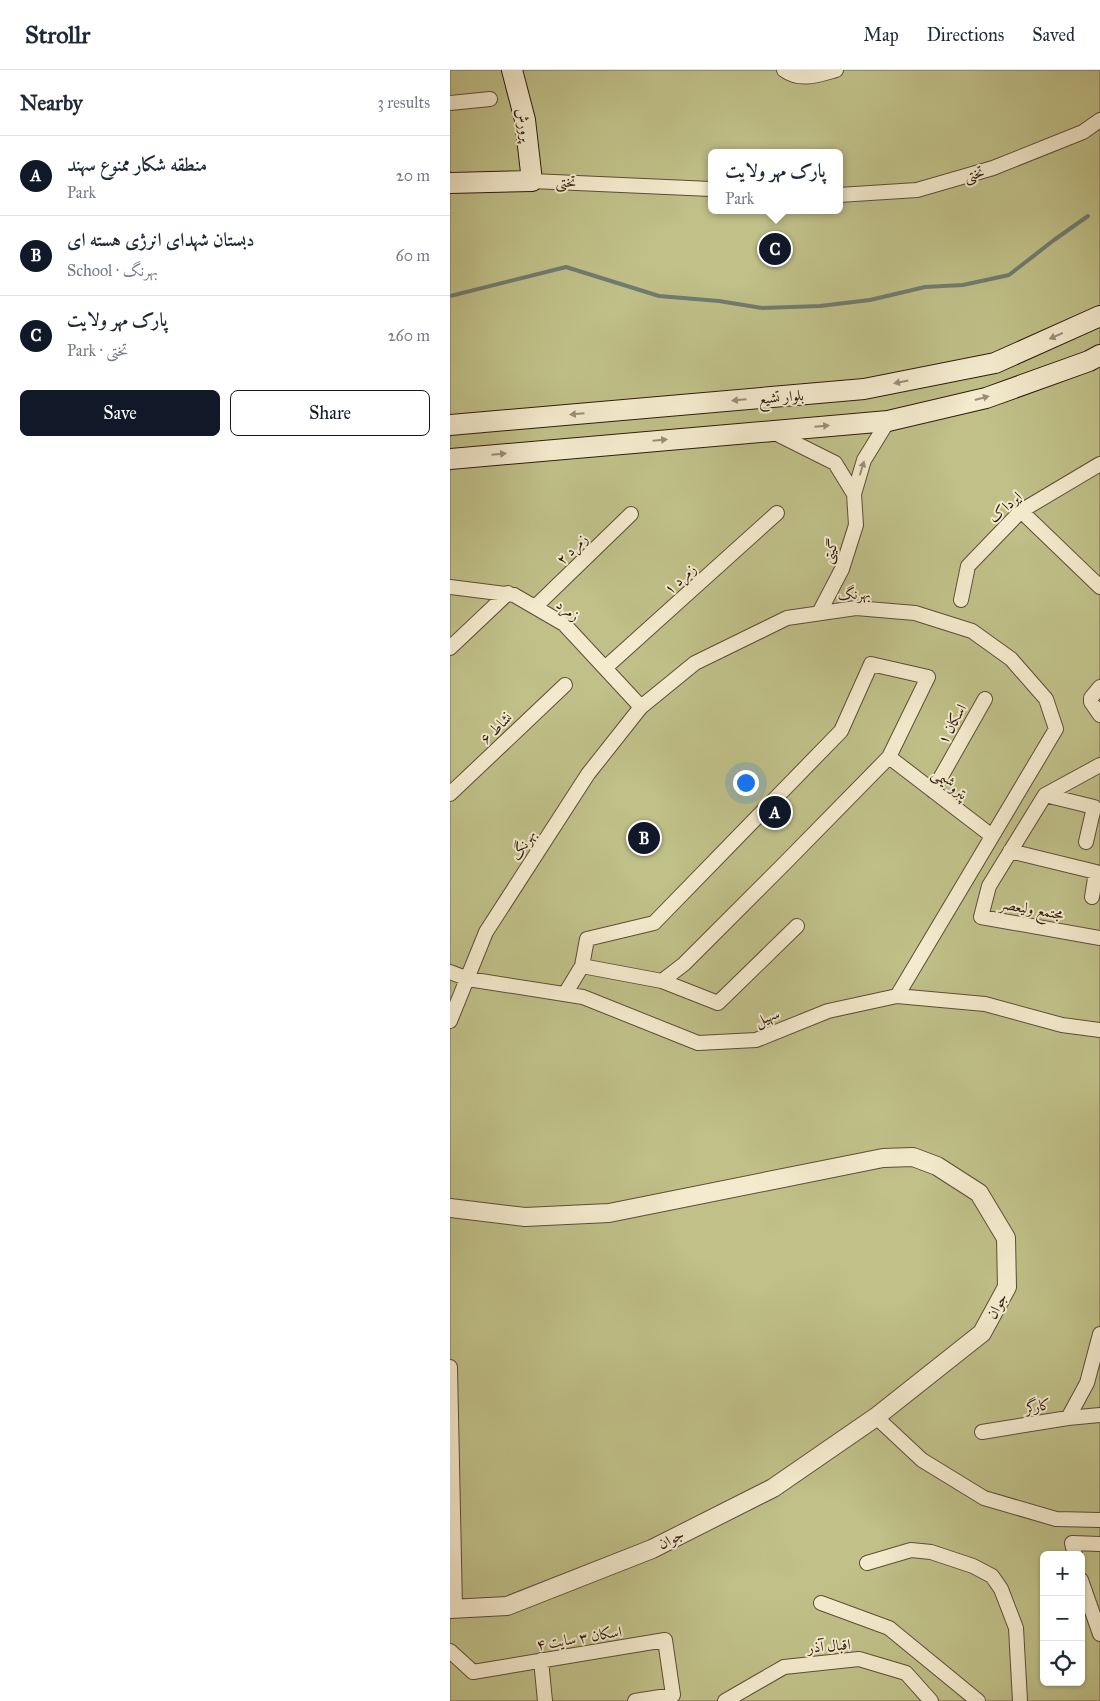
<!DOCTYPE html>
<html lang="en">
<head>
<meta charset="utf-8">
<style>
	:root { --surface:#fff; --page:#f2f2f3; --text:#1f2937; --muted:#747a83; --line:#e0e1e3; --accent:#111827 }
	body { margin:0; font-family:"IM FELL Great Primer",Amiri,serif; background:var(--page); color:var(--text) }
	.controls { position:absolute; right:15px; bottom:15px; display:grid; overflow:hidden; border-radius:8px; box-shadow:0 1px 4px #0004 }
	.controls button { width:45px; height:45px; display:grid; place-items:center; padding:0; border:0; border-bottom:1px solid var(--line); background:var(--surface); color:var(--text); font:25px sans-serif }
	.you { position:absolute; left:295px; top:712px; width:18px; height:18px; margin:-12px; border:4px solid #fff; border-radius:50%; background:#1a73e8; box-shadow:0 0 0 8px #1a73e833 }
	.badge { display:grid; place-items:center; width:32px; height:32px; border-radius:50%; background:var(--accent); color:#fff; font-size:16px; font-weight:700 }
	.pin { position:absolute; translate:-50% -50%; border:2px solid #fff; box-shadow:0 1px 5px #0006 }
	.popup { position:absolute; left:258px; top:79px; width:135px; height:65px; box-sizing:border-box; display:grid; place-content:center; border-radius:8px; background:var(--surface); filter:drop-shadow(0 1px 4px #0005); font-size:16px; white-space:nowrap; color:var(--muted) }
	.popup b { font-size:19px; color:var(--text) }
	.popup::after { content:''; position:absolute; left:50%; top:100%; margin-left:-10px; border:10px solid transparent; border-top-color:var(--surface) }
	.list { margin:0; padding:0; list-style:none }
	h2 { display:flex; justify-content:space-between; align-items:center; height:65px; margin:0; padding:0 20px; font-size:21px }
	h2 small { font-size:16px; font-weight:400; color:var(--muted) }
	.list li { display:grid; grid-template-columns:32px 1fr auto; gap:15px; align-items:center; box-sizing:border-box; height:80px; padding:0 20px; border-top:1px solid var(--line) }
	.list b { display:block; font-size:19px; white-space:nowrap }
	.list p { margin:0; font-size:16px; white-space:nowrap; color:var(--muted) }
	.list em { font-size:16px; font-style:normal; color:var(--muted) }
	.actions { display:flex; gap:10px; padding:15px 20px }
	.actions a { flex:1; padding:11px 0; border:1px solid var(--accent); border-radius:8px; text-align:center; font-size:18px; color:var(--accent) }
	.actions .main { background:var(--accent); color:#fff }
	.icon { flex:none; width:28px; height:28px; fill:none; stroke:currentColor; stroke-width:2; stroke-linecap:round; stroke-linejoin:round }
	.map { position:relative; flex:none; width:650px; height:1631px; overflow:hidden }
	header { display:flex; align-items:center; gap:30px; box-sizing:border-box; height:70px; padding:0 25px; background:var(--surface); border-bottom:1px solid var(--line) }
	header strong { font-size:24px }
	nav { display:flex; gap:28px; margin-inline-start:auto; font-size:18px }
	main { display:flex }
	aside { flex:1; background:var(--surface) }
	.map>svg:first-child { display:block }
	.park { fill:#c0c088; stroke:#786d4c; fill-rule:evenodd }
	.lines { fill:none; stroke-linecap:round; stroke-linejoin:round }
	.stream { stroke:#6f7c70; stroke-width:4 }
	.minor-casing { stroke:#5f4c39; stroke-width:16 }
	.tertiary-casing { stroke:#5f4c39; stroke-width:20 }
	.secondary-casing { stroke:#2f1a10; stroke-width:22 }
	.minor { stroke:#f4ebce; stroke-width:14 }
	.tertiary { stroke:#f4ebce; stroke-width:18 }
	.secondary { stroke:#f4ebce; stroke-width:20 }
	.oneway { fill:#9b8d78 }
	.labels { text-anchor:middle; stroke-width:4; stroke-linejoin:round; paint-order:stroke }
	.street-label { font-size:15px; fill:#2f1a10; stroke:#f4ebce }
</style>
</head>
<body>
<header>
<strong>Strollr</strong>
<nav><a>Map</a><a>Directions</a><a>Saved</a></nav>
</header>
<main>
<aside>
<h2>Nearby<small>3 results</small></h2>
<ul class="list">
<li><span class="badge">A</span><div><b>منطقه شکار ممنوع سهند</b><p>Park</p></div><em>20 m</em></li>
<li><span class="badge">B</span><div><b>دبستان شهدای انرژی هسته ای</b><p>School · بهرنگ</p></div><em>60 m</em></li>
<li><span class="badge">C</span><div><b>پارک مهر ولایت</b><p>Park · تختی</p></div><em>260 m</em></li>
</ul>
<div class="actions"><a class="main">Save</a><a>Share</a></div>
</aside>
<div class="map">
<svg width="650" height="1631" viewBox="0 0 650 1631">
	<rect width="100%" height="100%" fill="#eee0b3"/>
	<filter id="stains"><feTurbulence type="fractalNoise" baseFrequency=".004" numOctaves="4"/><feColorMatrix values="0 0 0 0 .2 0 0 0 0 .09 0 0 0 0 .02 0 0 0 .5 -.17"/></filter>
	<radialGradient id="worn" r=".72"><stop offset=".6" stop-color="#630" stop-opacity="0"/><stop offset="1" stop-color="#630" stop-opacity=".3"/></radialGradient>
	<path class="park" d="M0 0H650V1631H0ZM261 83H389V140H261ZM594 1485H631V1612H594Z"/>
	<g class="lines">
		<path class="stream" d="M0 226 116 197 209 226 269 231 312 238 370 236 420 230 475 217 513 215 559 205 604 170 638 146"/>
		<g class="minor-casing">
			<path id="minor" d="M334 0C351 12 368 5 386 0
				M0 33 40 29
				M82 111 261 119
				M389 125 467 120 543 98 633 62 650 50
				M321 361 385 393 404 424 414 390 438 351
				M571 441 650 517
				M0 517 64 525 114 554 191 637
				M511 530 518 496 571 441 650 394
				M85 537 181 444
				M369 543 392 499 406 455 404 424
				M0 578 58 523
				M155 598 327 443
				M650 617 641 628V632L650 645
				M439 687 542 766
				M650 695 595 725 539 816 531 847 650 868
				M483 721 535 629
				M0 724 115 615
				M595 725 644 737 636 772
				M560 781 646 802 642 827
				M0 902 18 909 133 927 248 973 306 970 378 941 447 926 535 934 612 955 650 960
				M212 911 268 933 347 856
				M115 924 132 896 137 869 204 853 391 661 421 594 478 607 439 687 334 794 234 894 212 911 132 896
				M0 951 36 862 138 704 191 637 245 593 337 548 406 538 465 543 522 561 561 589 596 629 606 659 447 926
				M0 1297 5 1539
				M426 1347 472 1390 534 1428 606 1449 650 1450
				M618 1348 637 1313 650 1264
				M532 1362 618 1348 650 1345
				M625 1485 622 1473 650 1474
				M417 1493 461 1480 481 1482 523 1496 542 1506 551 1519 566 1558 570 1631
				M631 1510 650 1564
				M371 1533 439 1558 528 1631
				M0 1581 23 1602 215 1570 223 1625 185 1631
				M91 1590 95 1631
				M275 1631 334 1597 409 1589 456 1603 481 1631"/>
		</g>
		<g class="tertiary-casing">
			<path id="tertiary" d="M0 1138 75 1147 159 1143 433 1088 463 1087 487 1096 529 1123 556 1168 557 1217 532 1263 426 1347 323 1418 202 1479 57 1536 0 1539"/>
		</g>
		<g class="secondary-casing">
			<path id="secondary" d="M0 113 82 111 75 50 62 0
				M0 355 414 319 545 293 650 246
				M0 389 438 351 536 328 639 291 650 285"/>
		</g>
		<use href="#minor" class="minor"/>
		<use href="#tertiary" class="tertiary"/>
		<use href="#secondary" class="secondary"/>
	</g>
	<defs><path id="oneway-solid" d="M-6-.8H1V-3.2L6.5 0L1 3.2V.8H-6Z" transform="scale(1.25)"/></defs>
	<g class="oneway">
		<use href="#oneway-solid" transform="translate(606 266) rotate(156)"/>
		<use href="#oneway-solid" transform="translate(451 312) rotate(169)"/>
		<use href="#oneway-solid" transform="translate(532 328) rotate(-15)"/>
		<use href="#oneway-solid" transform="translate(289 330) rotate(175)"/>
		<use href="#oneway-solid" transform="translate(127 344) rotate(175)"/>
		<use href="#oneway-solid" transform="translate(372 356) rotate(-5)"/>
		<use href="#oneway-solid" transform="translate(210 370) rotate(-5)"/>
		<use href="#oneway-solid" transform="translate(49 384) rotate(-5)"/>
		<use href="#oneway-solid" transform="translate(412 398) rotate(-73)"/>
	</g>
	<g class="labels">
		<g class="street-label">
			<text transform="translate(74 55) rotate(81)" y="5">پرورش</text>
			<text transform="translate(524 104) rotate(-16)" y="5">تختی</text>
			<text transform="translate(116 112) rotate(3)" y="5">تختی</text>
			<text transform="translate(331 327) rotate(-5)" y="5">بلوار تشیع</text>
			<text transform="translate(555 437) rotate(-41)" y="5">ایرداک</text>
			<text transform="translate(122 479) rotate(-44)" y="5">زمرد ۲</text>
			<text transform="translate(380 481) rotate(-71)" y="5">گیتی</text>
			<text transform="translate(230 509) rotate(-42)" y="5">زمرد ۱</text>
			<text transform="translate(404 524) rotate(-2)" y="5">بهرنگ</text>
			<text transform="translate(118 540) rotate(37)" y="5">زمرد</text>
			<text transform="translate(502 654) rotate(-61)" y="5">اسکان ۱</text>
			<text transform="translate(46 658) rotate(-44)" y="5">نشاط ۶</text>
			<text transform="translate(500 714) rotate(38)" y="5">پتروشیمی</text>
			<text transform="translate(73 775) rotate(-57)" y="5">بهرنگ</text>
			<text transform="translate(582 839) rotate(10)" y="5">مجتمع ولیعصر</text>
			<text transform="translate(317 947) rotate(-21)" y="5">سهیل</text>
			<text transform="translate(547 1236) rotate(-61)" y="5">جوان</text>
			<text transform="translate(588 1336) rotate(-9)" y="5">کارگر</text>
			<text transform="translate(221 1469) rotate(-27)" y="5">جوان</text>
			<text transform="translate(129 1568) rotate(-9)" y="5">اسکان ۳ سایت ۴</text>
			<text transform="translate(379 1576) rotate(-5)" y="5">اقبال آذر</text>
		</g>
	</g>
	<rect width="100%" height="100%" filter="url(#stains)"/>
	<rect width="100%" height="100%" fill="url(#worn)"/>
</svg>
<div class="controls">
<button>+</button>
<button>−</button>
<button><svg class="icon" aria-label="locate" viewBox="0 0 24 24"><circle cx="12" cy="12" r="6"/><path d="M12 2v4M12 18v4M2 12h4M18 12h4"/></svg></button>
</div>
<div class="you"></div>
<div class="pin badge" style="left:325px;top:742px">A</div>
<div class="pin badge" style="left:194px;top:768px">B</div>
<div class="pin badge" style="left:325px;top:179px">C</div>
<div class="popup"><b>پارک مهر ولایت</b>Park</div>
</div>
</main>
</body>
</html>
